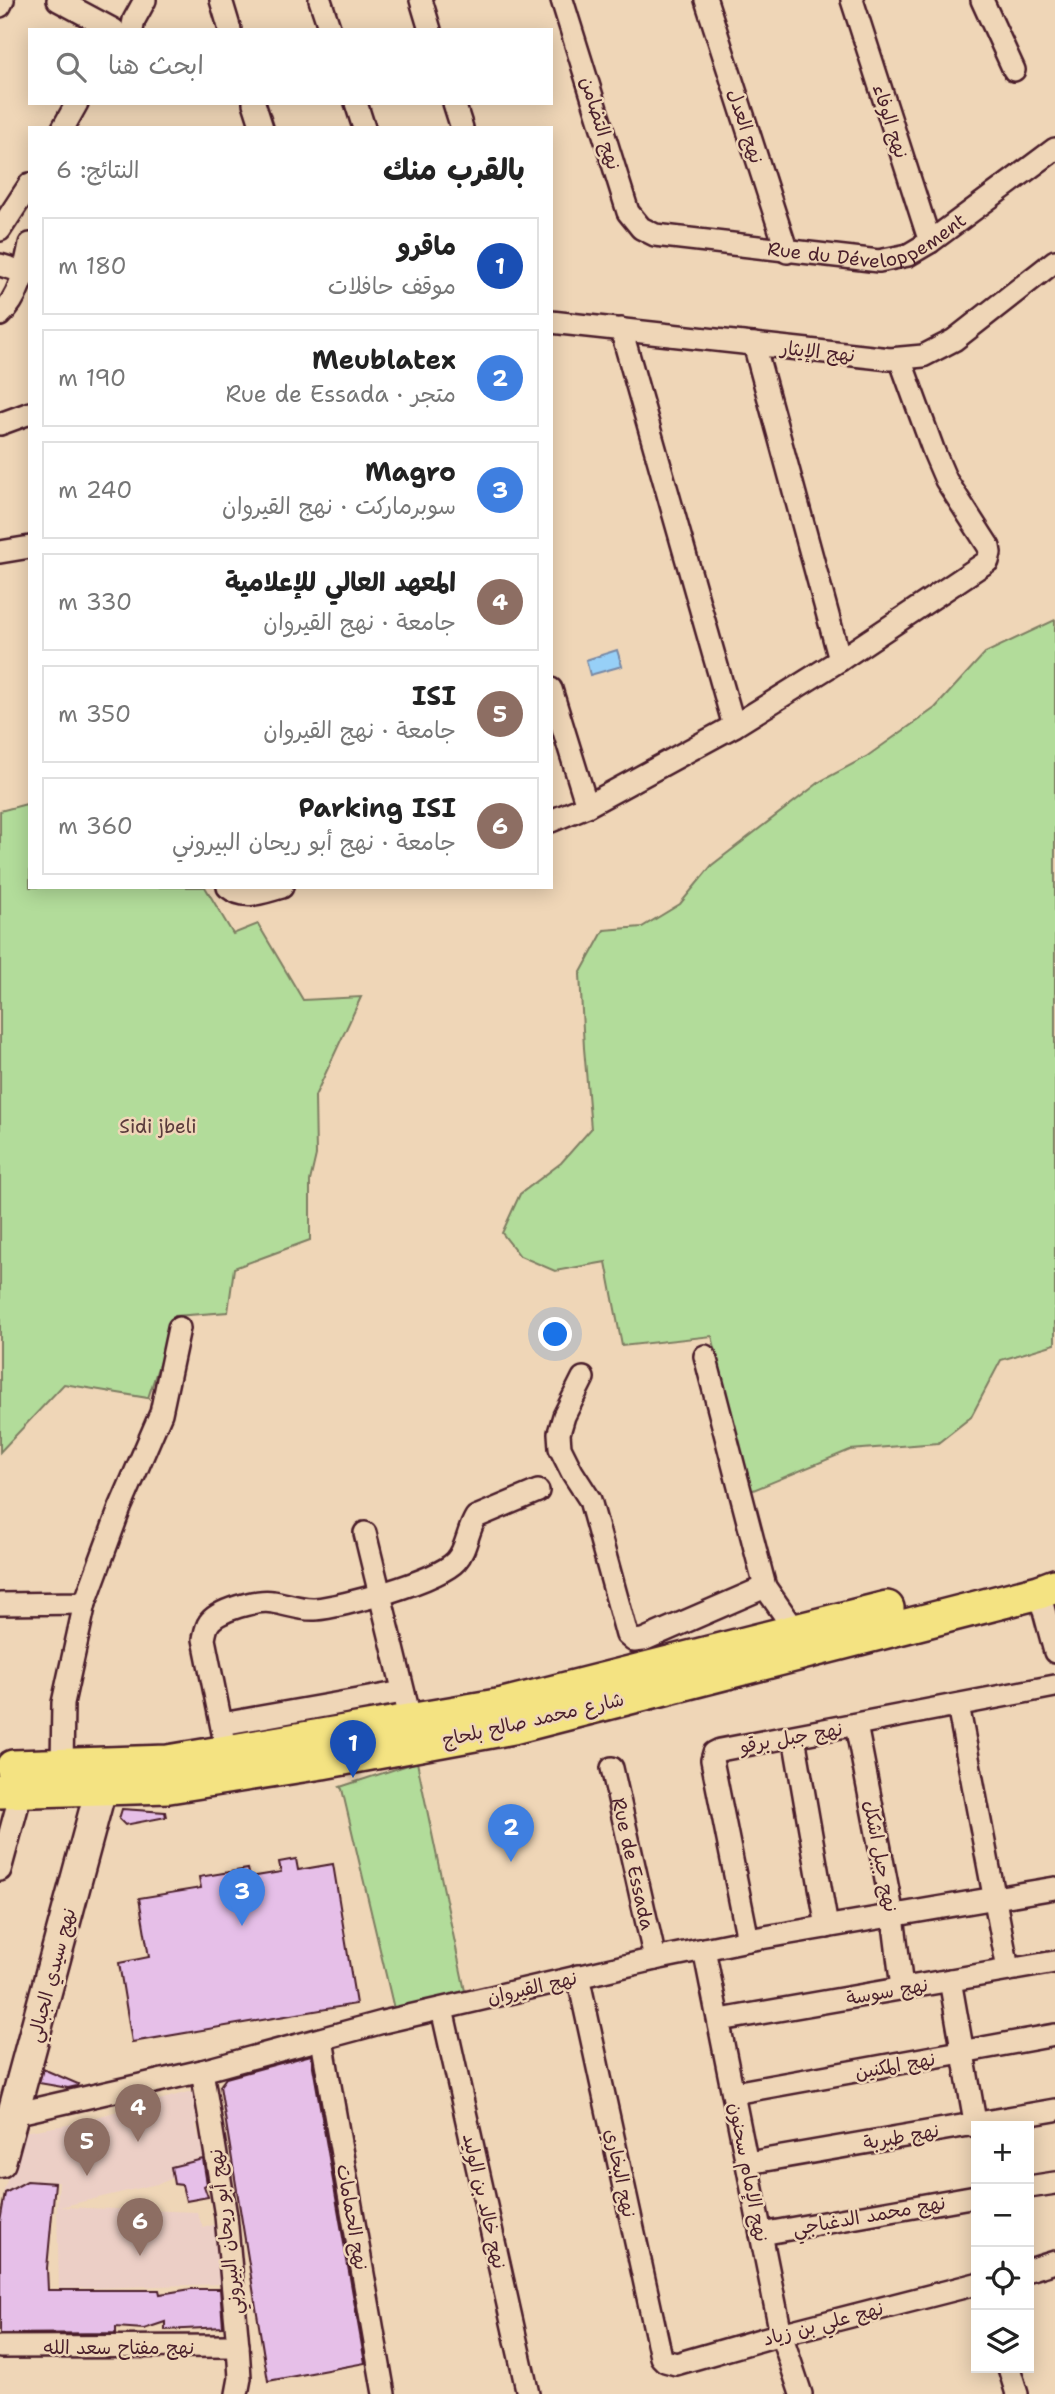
<!DOCTYPE html>
<html lang="ar">
<head>
<meta charset="utf-8">
<style>
	:root { --surface:#fff; --page:#f6f6f6; --text:#222; --muted:#767676; --line:#e0e0e0; --accent:#db2777 }
	body { margin:0; font-family:"Shantell Sans","Playpen Sans Arabic",sans-serif; background:var(--page); color:var(--text); direction:rtl }
	.controls { position:absolute; right:21px; bottom:21px; display:grid; overflow:hidden; border-radius:0px; box-shadow:0 4px 18px #0003 }
	.controls button { width:63px; height:63px; display:grid; place-items:center; padding:0; border:0; border-bottom:2px solid var(--line); background:var(--surface); color:var(--text); font:35px sans-serif }
	.you { position:absolute; left:556px; top:1335px; width:24px; height:24px; margin:-18px; border:5px solid #fff; border-radius:50%; background:#1a73e8; box-shadow:0 0 0 10px #1a73e833 }
	.badge { display:grid; place-items:center; width:46px; height:46px; border-radius:50%; background:var(--accent); color:#fff; font-size:23px; font-weight:700 }
	.pin { position:absolute; translate:-50% -58px; filter:drop-shadow(0 2px 4px #0008) }
	.pin::after { content:''; position:absolute; top:37px; width:24px; height:21px; background:inherit; clip-path:polygon(0 0,100% 0,50% 100%) }
	.list { margin:0; padding:0; list-style:none }
	h2 { display:flex; justify-content:space-between; align-items:center; height:91px; margin:0; padding:0 28px; font-size:30px }
	h2 small { font-size:23px; font-weight:400; color:var(--muted) }
	.list li { display:grid; grid-template-columns:46px 1fr auto; gap:21px; align-items:center; box-sizing:border-box; height:98px; margin:0 14px 14px; padding:0 14px; border:2px solid var(--line); border-radius:0px }
	.list b { display:block; font-size:26px; white-space:nowrap }
	.list p { margin:0; font-size:23px; white-space:nowrap; color:var(--muted) }
	.list em { font-size:23px; font-style:normal; color:var(--muted) }
	.icon { flex:none; width:38px; height:38px; fill:none; stroke:currentColor; stroke-width:2; stroke-linecap:round; stroke-linejoin:round }
	.map { position:relative; flex:none; width:1055px; height:2394px; overflow:hidden; direction:ltr }
	.search { position:absolute; background:var(--surface); box-shadow:0 4px 18px #0003; left:28px; top:28px; width:525px; height:77px; display:flex; align-items:center; gap:18px; box-sizing:border-box; padding:0 24px; border-radius:0px; color:var(--muted); font-size:26px }
	.panel { position:absolute; background:var(--surface); box-shadow:0 4px 18px #0003; left:28px; top:126px; width:525px; height:763px; border-radius:0px; direction:rtl }
	.map>svg:first-child { display:block }
	.built { fill:#eccfc6 }
	.green { fill:#b2dc9a; stroke:#7e7e62; stroke-width:2 }
	.water { fill:#97d0f7; stroke:#7889a5; stroke-width:2 }
	.building { fill:#e6bfe8; stroke:#4a1f2b; stroke-width:2 }
	.lines { fill:none; stroke-linecap:round; stroke-linejoin:round }
	.street-casing { stroke:#4a1f2b; stroke-width:26 }
	.secondary-casing { stroke:#4a1f2b; stroke-width:35 }
	.primary-casing { stroke:#4a1f2b; stroke-width:38 }
	.street { stroke:#efd6b7; stroke-width:21 }
	.secondary { stroke:#efd6b7; stroke-width:30 }
	.primary { stroke:#f4e382; stroke-width:33 }
	.labels { text-anchor:middle; stroke-width:5; stroke-linejoin:round; paint-order:stroke }
	.street-label { font-size:19px; fill:#4a1f2b; stroke:#efd6b7 }
	.park-label { font-size:19px; fill:#5a3b3c; stroke:#efd6b7 }
</style>
</head>
<body>
<div class="map">
<svg width="1055" height="2394" viewBox="0 0 1055 2394">
	<rect width="100%" height="100%" fill="#efd6b7"/>
	<filter id="ink" filterUnits="userSpaceOnUse"><feTurbulence type="fractalNoise" baseFrequency=".0143" numOctaves="2"/><feDisplacementMap in="SourceGraphic" scale="14" xChannelSelector="R" yChannelSelector="G"/><feConvolveMatrix kernelMatrix="1 2 1 2 8 2 1 2 1" color-interpolation-filters="sRGB"/></filter>
	<g filter="url(#ink)">
		<path class="built" d="M188 2092 200 2093 207 2120 195 2124 199 2138H203V2159L171 2167 173 2178 161 2183 60 2207 197 2212 203 2228 220 2223 223 2284 59 2289 57 2207 59 2182 27 2181 3 2193 22 2132 67 2125Z"/>
		<path class="green" d="M1055 620V1344L1001 1360 971 1417 938 1443 850 1450 751 1491 712 1336 622 1346 606 1262 555 1271 520 1256 502 1233 520 1194 561 1163 591 1129 584 1048 580 974 604 930 642 927 680 904 712 865 821 781 866 757 935 708 985 653Z
			M30 803V887H205L233 934 258 924 303 1000 361 997 315 1096 316 1155 310 1181V1240L234 1268 228 1312 175 1316 148 1398 64 1384 0 1452V811Z
			M417 1762 465 1991 394 2009 342 1789 340 1787Z"/>
		<path class="water" d="M617 650 622 666 590 675 586 660Z"/>
		<path class="building" d="M122 1809 165 1812 166 1817 125 1825 119 1819Z
			M296 1859 298 1870 333 1864 356 2004 132 2042 119 1963 149 1957 139 1898 201 1888 199 1877 248 1869 250 1877 281 1872 279 1862Z
			M311 2055 365 2363 268 2381 220 2086 226 2078Z
			M43 2069 78 2084 77 2086 68 2088 39 2083Z
			M203 2159 207 2184 204 2186 208 2197 186 2201 182 2185 174 2184 171 2167Z
			M27 2181 55 2183 47 2268 48 2290H159L160 2294 191 2289H220L223 2327 165 2330V2322L144 2329 116 2327V2333L0 2334V2222L5 2193Z"/>
		<g class="lines">
			<g class="street-casing">
				<g id="street">
					<path d="M58 0 114 30"/>
					<path d="M221 0 230 30"/>
					<path d="M320 0 330 30"/>
					<path d="M421 0 430 30"/>
					<path id="s1" d="M562 0 628 212 641 228 655 235 879 261 908 255 930 242 1055 149"/>
					<path d="M706 0 787 252"/>
					<path d="M852 0 930 242"/>
					<path d="M982 0 1014 70"/>
					<path d="M0 6 3 0"/>
					<path d="M132 30 134 20 145 0"/>
					<path d="M254 103 262 128"/>
					<path d="M356 103 364 128"/>
					<path d="M454 103 462 128"/>
					<path d="M63 128 77 103"/>
					<path d="M0 230 30 184"/>
					<path d="M0 265 30 274"/>
					<path d="M0 315C20 297 25 269 30 244"/>
					<path d="M551 322 890 359 923 356 954 340 1055 261"/>
					<path d="M621 329 734 726"/>
					<path d="M754 344 840 660"/>
					<path d="M0 424 30 413"/>
					<path d="M0 552 30 547"/>
					<path d="M551 689 587 806"/>
					<path d="M551 821 587 806 734 726 840 660 988 561 990 553 989 547 946 480 934 452 900 359"/>
					<path d="M228 887C245 901 263 892 282 887"/>
					<path d="M705 1356 765 1587 795 1630"/>
					<path d="M583 1378 564 1416 559 1433 560 1448 572 1472 590 1500 627 1635 634 1641 643 1640 765 1587"/>
					<path d="M365 1533 411 1722"/>
					<path d="M1039 1592 1055 1652"/>
					<path d="M0 1604 85 1603 120 1508 161 1413 179 1328"/>
					<path d="M958 1705 1008 1969"/>
					<path d="M222 1724 403 1692"/>
					<path d="M856 1725 893 1916 902 1988"/>
					<path d="M794 1737 827 1927"/>
					<path d="M227 1753 204 1639C205 1634 206 1627 209 1623 217 1610 258 1599 273 1602 287 1604 300 1610 315 1609 342 1607 438 1581 456 1561 467 1549 467 1531 476 1517L538 1491"/>
					<path d="M62 1765 63 1703 85 1603"/>
					<path id="s2" d="M612 1768 655 1959"/>
					<path d="M0 1870 22 1789"/>
					<path d="M748 1940 712 1760 714 1753 720 1750 1055 1686"/>
					<path d="M704 1949 781 2334 801 2394"/>
					<path d="M578 1976 661 2357 665 2361 676 2364 781 2334 976 2284"/>
					<path d="M950 1980 976 2127"/>
					<path d="M442 2009 528 2394"/>
					<path d="M720 2020 1055 1962"/>
					<path d="M322 2040 384 2394"/>
					<path d="M202 2071 226 2216 238 2346 240 2378 237 2394"/>
					<path d="M734 2093 1055 2035"/>
					<path d="M14 2114 202 2071 383 2022 655 1959 748 1940 1055 1888"/>
					<path d="M748 2163 1055 2110"/>
					<path d="M1029 2187 1055 2183"/>
					<path d="M761 2234 976 2196"/>
					<path d="M1029 2270 1055 2262"/>
					<path d="M0 2347 238 2346"/>
					<path d="M1009 2368 1017 2394"/>
				</g>
			</g>
			<g class="secondary-casing">
				<path id="secondary" d="M0 2162 101 1788"/>
			</g>
			<g class="primary-casing">
				<path id="primary" d="M13 1767 168 1762 503 1705 887 1608
					M0 1791 169 1786 322 1762 513 1727 1039 1592 1055 1586"/>
			</g>
			<use href="#street" class="street"/>
			<use href="#secondary" class="secondary"/>
			<use href="#primary" class="primary"/>
		</g>
	</g>
	<g class="labels">
		<g class="street-label">
			<text transform="translate(891 121) rotate(72)" y="7">نهج الوفاء</text>
			<text transform="translate(601 123) rotate(73)" y="7">نهج التضامن</text>
			<text transform="translate(746 126) rotate(72)" y="7">نهج العدل</text>
			<text dy="7" stroke="none"><textPath href="#s1" startOffset="476">Rue du Développement</textPath></text>
			<text transform="translate(818 351) rotate(6)" y="7">نهج الإيثار</text>
			<text transform="translate(533 1719) rotate(-13)" y="7">شارع محمد صالح بلحاج</text>
			<text transform="translate(791 1737) rotate(-10)" y="7">نهج جبل برقو</text>
			<text transform="translate(881 1856) rotate(79)" y="7">نهج جبل اشكل</text>
			<text dy="7" stroke="none"><textPath href="#s2" startOffset="98">Rue de Essada</textPath></text>
			<text transform="translate(51 1975) rotate(-75)" y="7">نهج سيدي الجبالي</text>
			<text transform="translate(532 1987) rotate(-13)" y="7">نهج القيروان</text>
			<text transform="translate(887 1991) rotate(-10)" y="7">نهج سوسة</text>
			<text transform="translate(895 2065) rotate(-10)" y="7">نهج المكنين</text>
			<text transform="translate(901 2136) rotate(-10)" y="7">نهج طبربة</text>
			<text transform="translate(749 2172) rotate(79)" y="7">نهج الإمام سحنون</text>
			<text transform="translate(621 2173) rotate(78)" y="7">نهج البخاري</text>
			<text transform="translate(485 2201) rotate(77)" y="7">نهج خالد بن الوليد</text>
			<text transform="translate(869 2215) rotate(-10)" y="7">نهج محمد الدغباجي</text>
			<text transform="translate(353 2217) rotate(80)" y="7">نهج الحمامات</text>
			<text transform="translate(225 2232) rotate(-97)" y="7">نهج أبو ريحان البيروني</text>
			<text transform="translate(823 2323) rotate(-15)" y="7">نهج علي بن زياد</text>
			<text x="119" y="2354">نهج مفتاح سعد الله</text>
		</g>
		<g class="park-label">
			<text x="158" y="1133">Sidi jbeli</text>
		</g>
	</g>
</svg>
<div class="controls">
<button>+</button>
<button>−</button>
<button><svg class="icon" aria-label="locate" viewBox="0 0 24 24"><circle cx="12" cy="12" r="6"/><path d="M12 2v4M12 18v4M2 12h4M18 12h4"/></svg></button>
<button><svg class="icon" aria-label="layers" viewBox="0 0 24 24"><path d="M12 4l9 5-9 5-9-5zM3 14l9 5 9-5"/></svg></button>
</div>
<div class="you"></div>
<div class="pin badge" style="left:353px;top:1778px;background:#1a4fb4">1</div>
<div class="pin badge" style="left:511px;top:1862px;background:#3f7fe0">2</div>
<div class="pin badge" style="left:242px;top:1926px;background:#3f7fe0">3</div>
<div class="pin badge" style="left:138px;top:2142px;background:#8d6e63">4</div>
<div class="pin badge" style="left:87px;top:2176px;background:#8d6e63">5</div>
<div class="pin badge" style="left:140px;top:2256px;background:#8d6e63">6</div>
<div class="search"><svg class="icon" aria-label="search" viewBox="0 0 24 24"><circle cx="10" cy="10" r="6"/><path d="M15 15l6 6"/></svg>ابحث هنا</div>
<section class="panel">
<h2>بالقرب منك<small>النتائج: 6</small></h2>
<ul class="list">
<li><span class="badge" style="background:#1a4fb4">1</span><div><b>ماقرو</b><p>موقف حافلات</p></div><em>180 m</em></li>
<li><span class="badge" style="background:#3f7fe0">2</span><div><b>Meublatex</b><p>متجر · Rue de Essada</p></div><em>190 m</em></li>
<li><span class="badge" style="background:#3f7fe0">3</span><div><b>Magro</b><p>سوبرماركت · نهج القيروان</p></div><em>240 m</em></li>
<li><span class="badge" style="background:#8d6e63">4</span><div><b>المعهد العالي للإعلامية</b><p>جامعة · نهج القيروان</p></div><em>330 m</em></li>
<li><span class="badge" style="background:#8d6e63">5</span><div><b>ISI</b><p>جامعة · نهج القيروان</p></div><em>350 m</em></li>
<li><span class="badge" style="background:#8d6e63">6</span><div><b>Parking ISI</b><p>جامعة · نهج أبو ريحان البيروني</p></div><em>360 m</em></li>
</ul>
</section>
</div>
</body>
</html>
